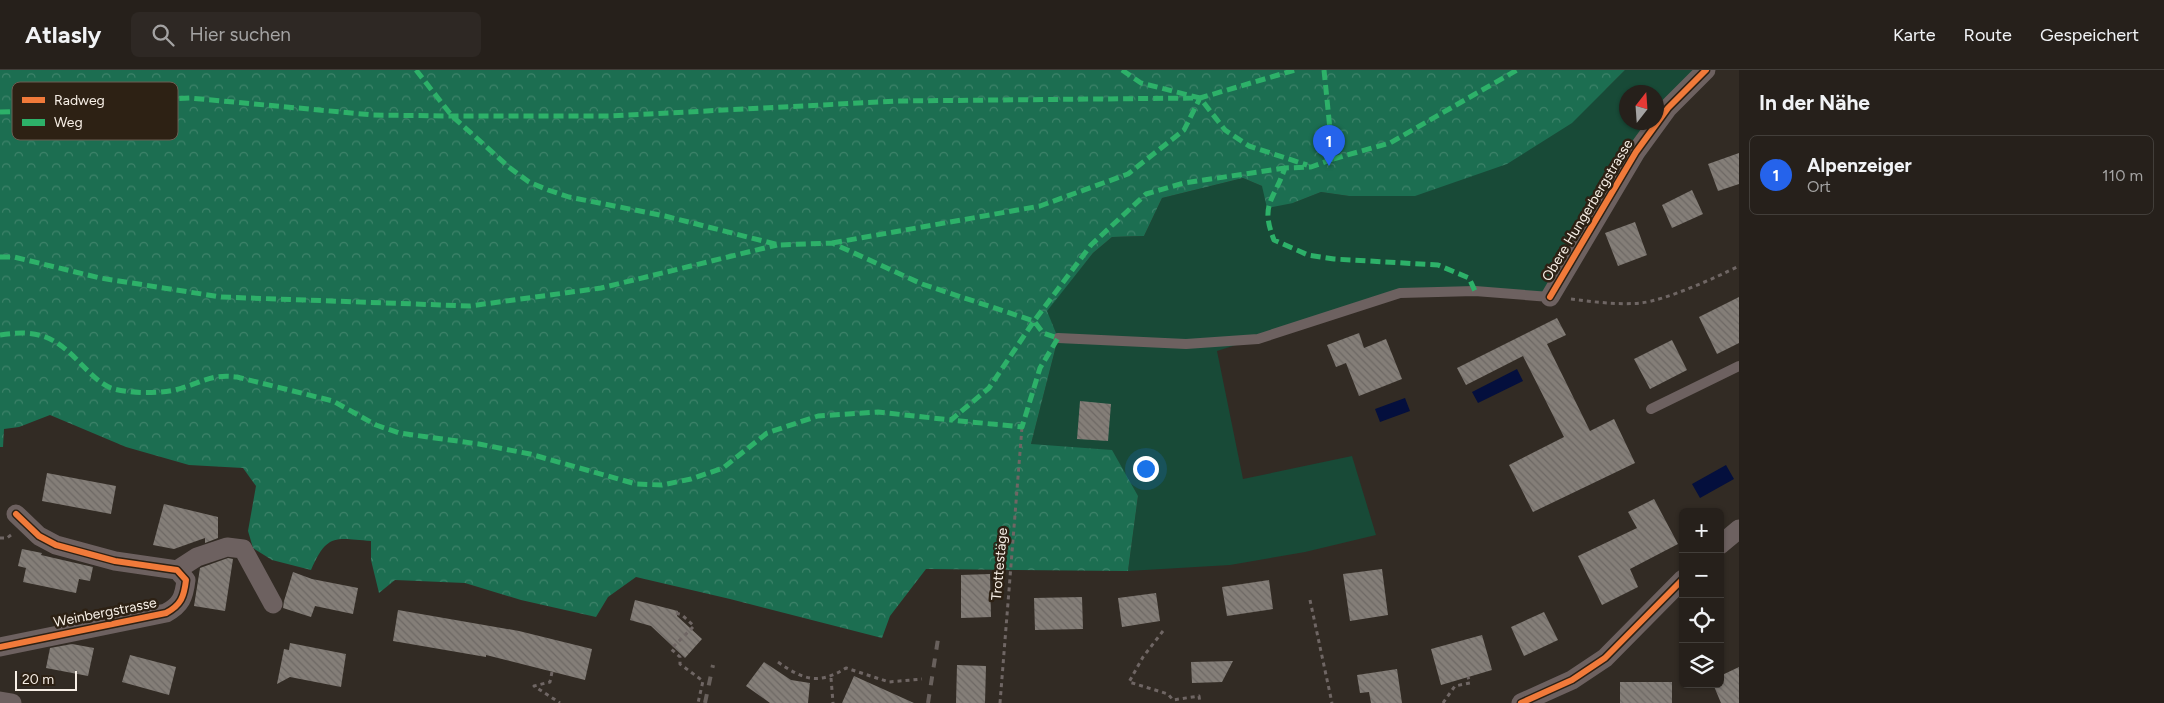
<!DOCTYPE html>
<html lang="de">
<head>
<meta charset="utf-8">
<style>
	:root { --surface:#26201b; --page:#2e2824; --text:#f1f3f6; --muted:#a4a3a3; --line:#423e3a; --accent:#2563eb }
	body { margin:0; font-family:Figtree,sans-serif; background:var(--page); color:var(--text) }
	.controls { position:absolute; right:15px; bottom:15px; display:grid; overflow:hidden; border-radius:8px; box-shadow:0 1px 4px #0004 }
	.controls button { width:45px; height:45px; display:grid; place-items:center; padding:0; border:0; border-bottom:1px solid var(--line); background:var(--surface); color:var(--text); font:25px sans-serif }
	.compass { position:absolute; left:1619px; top:15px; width:45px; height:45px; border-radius:50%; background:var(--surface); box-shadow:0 1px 4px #0004; rotate:17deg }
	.scale { position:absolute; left:15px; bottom:12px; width:62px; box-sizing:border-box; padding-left:5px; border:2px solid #f7efe6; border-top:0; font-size:14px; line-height:18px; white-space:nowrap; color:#f7efe6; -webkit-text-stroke:4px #2d2114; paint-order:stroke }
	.you { position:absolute; left:1145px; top:398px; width:18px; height:18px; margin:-12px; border:4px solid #fff; border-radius:50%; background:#1a73e8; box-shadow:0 0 0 8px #1a73e833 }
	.badge { display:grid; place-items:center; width:32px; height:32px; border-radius:50%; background:var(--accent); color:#fff; font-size:16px; font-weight:700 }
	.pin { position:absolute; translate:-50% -41px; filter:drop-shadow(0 1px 2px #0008) }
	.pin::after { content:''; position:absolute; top:26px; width:18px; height:15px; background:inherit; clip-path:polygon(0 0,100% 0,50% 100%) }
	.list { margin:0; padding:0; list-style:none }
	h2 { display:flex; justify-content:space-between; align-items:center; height:65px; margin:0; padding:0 20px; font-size:21px }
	h2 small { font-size:16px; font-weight:400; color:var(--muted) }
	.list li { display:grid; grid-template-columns:32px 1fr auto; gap:15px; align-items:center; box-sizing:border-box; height:80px; margin:0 10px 10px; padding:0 10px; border:1px solid var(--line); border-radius:8px }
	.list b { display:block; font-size:19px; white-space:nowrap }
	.list p { margin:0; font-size:16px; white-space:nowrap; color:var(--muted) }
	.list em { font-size:16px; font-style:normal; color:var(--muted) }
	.icon { flex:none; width:28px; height:28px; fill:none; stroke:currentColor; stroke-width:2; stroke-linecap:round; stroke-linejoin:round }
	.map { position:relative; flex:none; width:1739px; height:633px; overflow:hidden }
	header { display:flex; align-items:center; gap:30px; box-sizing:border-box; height:70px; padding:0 25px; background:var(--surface); border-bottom:1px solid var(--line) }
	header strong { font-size:24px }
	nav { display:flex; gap:28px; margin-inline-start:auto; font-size:18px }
	.search { width:350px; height:45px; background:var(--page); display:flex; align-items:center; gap:12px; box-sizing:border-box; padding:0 18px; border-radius:8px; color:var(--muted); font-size:19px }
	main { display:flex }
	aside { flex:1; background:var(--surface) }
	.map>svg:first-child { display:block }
	.grass { fill:#184a37; fill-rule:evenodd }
	.forest { fill:url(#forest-crowns) }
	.water { fill:#040f3d }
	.building { fill:url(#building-back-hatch) }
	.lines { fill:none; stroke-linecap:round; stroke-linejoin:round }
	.path { stroke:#6f6664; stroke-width:3; stroke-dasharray:4 4; stroke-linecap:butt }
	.lane { stroke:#6d6160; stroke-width:10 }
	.street { stroke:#6d6160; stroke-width:19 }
	.rail { stroke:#68605c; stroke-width:4; stroke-dasharray:9 9; stroke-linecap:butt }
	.quiet { stroke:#2db169; stroke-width:5; stroke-dasharray:10 5; stroke-linecap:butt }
	.cycleway-casing { stroke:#2d2114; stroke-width:9 }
	.cycleway { stroke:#f17a3a; stroke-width:6 }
	.labels { text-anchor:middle; stroke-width:5; stroke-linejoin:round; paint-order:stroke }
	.street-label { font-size:14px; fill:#f7efe6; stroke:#2d2114 }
	.key { fill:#2d2114; stroke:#6a5f53; stroke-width:1 }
	.key-label { font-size:14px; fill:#f7efe6 }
</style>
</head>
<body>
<header>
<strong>Atlasly</strong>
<div class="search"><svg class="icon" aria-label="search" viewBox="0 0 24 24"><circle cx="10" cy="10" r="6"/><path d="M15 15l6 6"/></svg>Hier suchen</div>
<nav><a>Karte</a><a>Route</a><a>Gespeichert</a></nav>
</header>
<main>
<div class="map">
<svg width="1739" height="633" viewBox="0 0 1739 633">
	<defs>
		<pattern id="forest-crowns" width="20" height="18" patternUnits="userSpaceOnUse" patternTransform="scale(1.25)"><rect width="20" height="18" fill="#1c6e51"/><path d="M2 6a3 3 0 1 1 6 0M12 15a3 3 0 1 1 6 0" fill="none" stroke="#3e836a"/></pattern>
		<pattern id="building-back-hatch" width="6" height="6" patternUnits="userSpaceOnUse" patternTransform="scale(1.25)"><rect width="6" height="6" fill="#847e78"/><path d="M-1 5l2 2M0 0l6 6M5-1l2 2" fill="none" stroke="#6d6864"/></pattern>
	</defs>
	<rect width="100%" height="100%" fill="#322b24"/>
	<path class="grass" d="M1625 0H1706L1699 5 1550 227 1400 223 1217 281 1243 409 1352 386 1376 465 1305 482 1230 495 1128 501 1138 426 1031 374 1058 268 1046 241 1093 183 1112 167 1144 166 1162 128 1243 108 1262 116 1293 133 1321 122 1349 126 1606 19ZM1626 22H1656V52H1626Z"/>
	<path class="forest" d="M0 0H1625L1572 53 1507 94 1415 126H1349L1321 122 1293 133 1267 138 1262 116 1243 108 1162 128 1144 166 1112 167 1093 183 1047 241 1058 268 1031 374 1112 380 1138 426 1128 501 926 499 890 546 882 568 730 529 636 507 608 527 596 547 521 530 465 513 395 510 379 523 371 490V471C335 468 327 463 311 500L272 490 253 478 248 461 256 416 243 398 189 395 126 377 50 345 19 357 4 359 3 377H0Z"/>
	<path class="water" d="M1517 299 1523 311 1478 333 1472 322Z
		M1405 328 1410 341 1380 352 1375 339Z
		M1726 395 1734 409 1700 428 1692 414Z"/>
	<path class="building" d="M1739 83V114L1718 121 1708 94Z
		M1692 120 1703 144 1672 158 1662 135Z
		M1635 152 1647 185 1618 196 1605 163Z
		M1739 227V273L1717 284 1699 247Z
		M1557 248 1566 265 1547 274 1590 361 1614 349 1635 393 1533 442 1509 395 1564 367 1523 286 1466 315 1457 298Z
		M1359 263 1364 278 1386 269 1402 309 1359 326 1346 293 1336 297 1327 275Z
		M1672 270 1687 300 1650 319 1634 289Z
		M1080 331 1111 334 1108 371 1077 369Z
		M47 403 116 416 111 444 42 431Z
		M1654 429 1678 474 1630 499 1638 517 1602 535 1578 486 1637 458 1628 442Z
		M164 434 218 447V468L205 473V468L174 479 153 475Z
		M22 479 42 483 41 485 93 497 90 511 79 509 76 523 23 512 26 498 18 496Z
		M228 488 233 489 225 541 194 536 200 498Z
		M1382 499 1388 545 1350 551 1343 504Z
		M293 502 312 509 358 518 353 544 315 536 311 547 283 538 284 531Z
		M990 504 991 547 961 548V505Z
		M1269 510 1273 539 1227 546 1222 517Z
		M1156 523 1160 551 1122 557 1118 528Z
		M1082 527 1083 559 1035 560 1034 528Z
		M635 530 678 541 677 546 702 569 685 588 651 556 630 550Z
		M398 540 519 561 592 579 585 610 486 585V587L393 571Z
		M1544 542 1558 570 1524 586 1511 557Z
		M1482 565 1492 600 1441 615 1431 579Z
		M290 573 346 584 341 617 290 607 277 614 284 579 289 580Z
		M72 574 94 578 88 606 46 598 50 578Z
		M130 585 176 597 169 625 122 612Z
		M1233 591 1222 612 1192 613 1191 592Z
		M764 592 791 610 810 613 808 633H770L746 616Z
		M957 595 986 596 985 633H956Z
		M1739 597V633H1721L1713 614H1720V606Z
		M1397 599 1402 633H1371L1369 622 1360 623 1357 605Z
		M854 606 914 633H842Z
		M1620 612H1672V633H1620Z"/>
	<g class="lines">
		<path class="path" d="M1571 229C1594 232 1618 235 1641 233 1666 230 1715 208 1739 196
			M0 468H7L11 465
			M1310 530 1332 633
			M676 543 682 545 694 556 671 579 680 587V594L703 611 698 633
			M1163 561 1143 587 1129 612 1168 624 1173 630 1199 626 1200 633
			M778 592C803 610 819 615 846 598L889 612 922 609
			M552 602 550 612 534 616 560 633
			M831 608 833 633
			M1000 633 1022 357
			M1443 633 1455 616 1470 613 1468 607"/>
		<path class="lane" d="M1058 268 1186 274 1258 269 1400 223 1475 221 1550 227
			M1651 339 1739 296"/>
		<path class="street" d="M1550 227 1636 82 1668 38 1706 0
			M1720 475 1739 459
			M177 500 197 487 227 477 243 479 273 534
			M0 577 166 543C181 535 184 527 186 510L177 500 115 491 56 475 39 466 16 444
			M0 631 12 633
			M1521 633 1572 610 1605 588 1683 509"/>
		<path class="rail" d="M705 633 713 595
			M928 633 938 569"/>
		<path class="quiet" d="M416 0 452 46 510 98 529 112 548 120 569 127 665 146 779 175 832 173 922 214 1034 251 1043 263 1058 268 1040 298 1022 357 951 350
			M1122 0 1141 13 1200 28 1225 60 1249 76 1307 95
			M1324 0 1333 89 1311 97 1285 98C1273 132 1260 134 1274 170L1308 185 1334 189 1438 195 1469 208 1475 221
			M0 42 62 40 141 30 190 28 373 45 452 46H610L898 31 1200 28 1295 0
			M1333 89 1390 73 1517 0
			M832 173 1040 136 1128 104 1184 60 1200 28
			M0 187H14L100 208 221 227 470 236 601 218 777 175
			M0 265C37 259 55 266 81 294 90 303 99 313 111 318 128 324 165 324 182 318 205 311 212 304 237 307L333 331 376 355 399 363 479 374 530 384 636 414 662 415 691 409 723 398 767 363 818 346 878 342 951 350 989 318 1034 251 1091 175 1146 124 1184 113 1285 98"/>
		<g class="cycleway-casing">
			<path id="cycleway" d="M1550 227 1636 82 1668 38 1706 0
				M0 577 166 543C181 535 184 527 186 510L177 500 115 491 56 475 39 466 16 444
				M1521 633 1572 610 1605 588 1683 509"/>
		</g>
		<use href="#cycleway" class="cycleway"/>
	</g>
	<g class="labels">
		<g class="street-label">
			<text transform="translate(1587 140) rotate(-59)" y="5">Obere Hungerbergstrasse</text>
			<text transform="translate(999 494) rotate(-85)" y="5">Trottestäge</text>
			<text transform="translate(105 542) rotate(-11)" y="5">Weinbergstrasse</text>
		</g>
	</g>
	<rect x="12" y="12" width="166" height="58" rx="8" class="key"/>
	<rect x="22" y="27" width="23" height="6" fill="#f17a3a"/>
	<rect x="22" y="49" width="23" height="7" fill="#2db169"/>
	<g class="key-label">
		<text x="54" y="35">Radweg</text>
		<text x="54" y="57">Weg</text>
	</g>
</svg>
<div class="controls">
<button>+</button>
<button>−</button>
<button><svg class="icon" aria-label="locate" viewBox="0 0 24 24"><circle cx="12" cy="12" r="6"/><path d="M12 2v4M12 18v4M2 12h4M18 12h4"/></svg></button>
<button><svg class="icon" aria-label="layers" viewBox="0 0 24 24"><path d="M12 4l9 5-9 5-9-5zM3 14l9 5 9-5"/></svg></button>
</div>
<svg class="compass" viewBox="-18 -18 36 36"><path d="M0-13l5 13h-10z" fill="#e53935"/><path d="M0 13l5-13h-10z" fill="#a4a3a3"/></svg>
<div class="scale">20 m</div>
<div class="you"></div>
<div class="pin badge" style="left:1329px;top:96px">1</div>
</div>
<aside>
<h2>In der Nähe<small></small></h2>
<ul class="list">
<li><span class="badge">1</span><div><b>Alpenzeiger</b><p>Ort</p></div><em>110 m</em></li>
</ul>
</aside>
</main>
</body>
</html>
